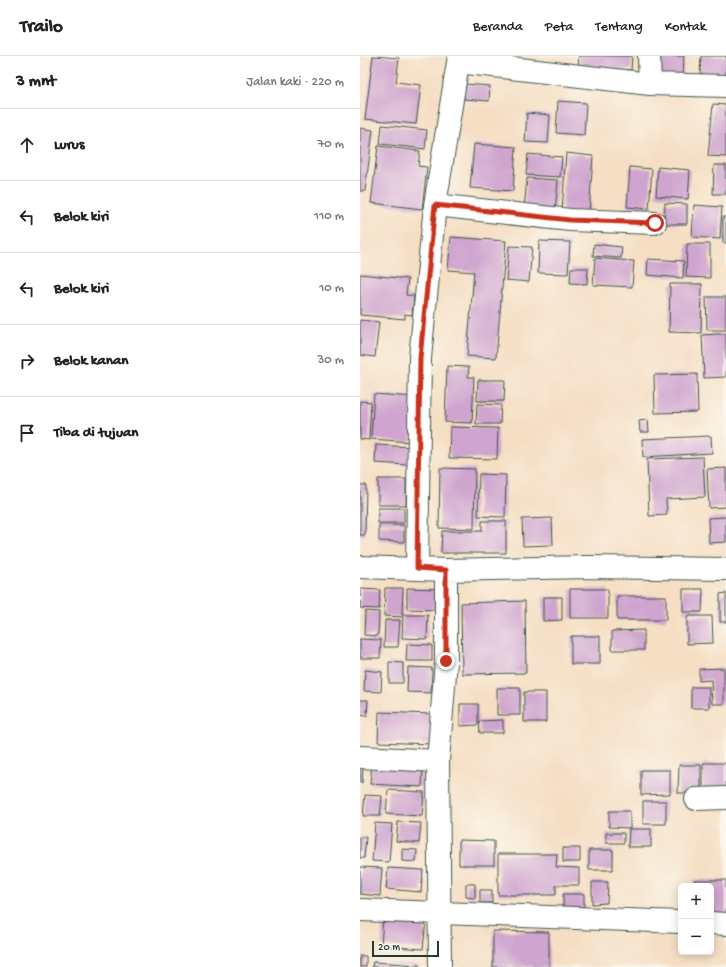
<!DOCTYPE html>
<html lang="id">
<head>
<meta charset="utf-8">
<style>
	:root { --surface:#fff; --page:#f2f2f2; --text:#222; --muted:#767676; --line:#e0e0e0 }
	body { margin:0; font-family:"Gochi Hand",sans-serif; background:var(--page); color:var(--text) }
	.controls { position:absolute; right:12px; bottom:12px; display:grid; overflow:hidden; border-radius:6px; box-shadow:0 2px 10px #0003 }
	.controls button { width:36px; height:36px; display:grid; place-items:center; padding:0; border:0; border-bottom:1px solid var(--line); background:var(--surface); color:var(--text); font:20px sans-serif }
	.scale { position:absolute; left:12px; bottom:10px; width:67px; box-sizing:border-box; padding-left:4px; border:2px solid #1f3d34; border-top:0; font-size:11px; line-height:14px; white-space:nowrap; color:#1f3d34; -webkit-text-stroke:3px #fbf7ec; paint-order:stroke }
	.stop { position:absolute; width:12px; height:12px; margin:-9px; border:3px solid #c8321e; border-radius:50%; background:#fff }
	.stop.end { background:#c8321e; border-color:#fff; box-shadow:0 1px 4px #0008 }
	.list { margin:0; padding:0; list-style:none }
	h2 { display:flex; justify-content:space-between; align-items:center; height:52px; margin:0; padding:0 16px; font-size:17px }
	h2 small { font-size:13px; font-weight:400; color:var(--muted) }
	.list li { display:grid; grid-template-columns:26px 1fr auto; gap:12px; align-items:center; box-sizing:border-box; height:72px; padding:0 16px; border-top:1px solid var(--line) }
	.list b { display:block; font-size:15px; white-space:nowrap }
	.list em { font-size:13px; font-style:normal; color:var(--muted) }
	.icon { flex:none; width:22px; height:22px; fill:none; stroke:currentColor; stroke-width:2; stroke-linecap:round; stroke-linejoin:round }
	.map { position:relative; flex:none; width:366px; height:911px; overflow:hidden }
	header { display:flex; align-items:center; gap:24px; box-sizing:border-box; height:56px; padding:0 20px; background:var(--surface); border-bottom:1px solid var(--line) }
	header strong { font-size:19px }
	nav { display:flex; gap:22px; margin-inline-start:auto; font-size:14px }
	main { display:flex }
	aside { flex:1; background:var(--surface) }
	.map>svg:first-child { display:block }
	.building { fill:#cfa4cf }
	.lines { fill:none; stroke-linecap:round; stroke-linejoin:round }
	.minor-casing { stroke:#3f5549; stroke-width:24 }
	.minor { stroke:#fff; stroke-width:22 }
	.route { stroke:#c8321e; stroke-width:5 }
</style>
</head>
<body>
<header>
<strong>Trailo</strong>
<nav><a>Beranda</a><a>Peta</a><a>Tentang</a><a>Kontak</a></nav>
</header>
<main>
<aside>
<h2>3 mnt<small>Jalan kaki · 220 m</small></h2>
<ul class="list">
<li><svg class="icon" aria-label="ahead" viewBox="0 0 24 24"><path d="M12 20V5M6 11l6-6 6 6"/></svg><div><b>Lurus</b></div><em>70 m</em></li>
<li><svg class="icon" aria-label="left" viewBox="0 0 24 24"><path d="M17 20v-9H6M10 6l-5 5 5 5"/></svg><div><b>Belok kiri</b></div><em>110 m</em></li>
<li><svg class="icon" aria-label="left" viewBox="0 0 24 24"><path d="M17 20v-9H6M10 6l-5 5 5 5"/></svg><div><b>Belok kiri</b></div><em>10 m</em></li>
<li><svg class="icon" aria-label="right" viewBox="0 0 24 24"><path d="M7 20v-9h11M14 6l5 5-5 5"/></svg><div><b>Belok kanan</b></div><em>30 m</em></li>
<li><svg class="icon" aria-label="arrive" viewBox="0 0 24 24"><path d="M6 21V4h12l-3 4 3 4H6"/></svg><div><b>Tiba di tujuan</b></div></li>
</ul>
</aside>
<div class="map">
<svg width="366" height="911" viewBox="0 0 366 911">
	<rect width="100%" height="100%" fill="#fbf7ec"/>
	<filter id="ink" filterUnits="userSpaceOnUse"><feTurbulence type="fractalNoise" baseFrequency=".025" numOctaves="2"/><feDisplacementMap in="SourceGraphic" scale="8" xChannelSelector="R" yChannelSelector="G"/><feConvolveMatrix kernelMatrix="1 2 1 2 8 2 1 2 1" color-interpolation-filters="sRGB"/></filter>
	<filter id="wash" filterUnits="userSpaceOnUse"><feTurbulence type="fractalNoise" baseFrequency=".012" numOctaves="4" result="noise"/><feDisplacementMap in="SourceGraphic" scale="16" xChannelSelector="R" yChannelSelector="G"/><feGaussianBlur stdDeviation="0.9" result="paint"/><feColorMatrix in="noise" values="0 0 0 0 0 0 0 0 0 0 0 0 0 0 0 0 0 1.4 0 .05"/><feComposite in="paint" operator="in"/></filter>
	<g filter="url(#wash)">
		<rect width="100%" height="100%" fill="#f5dec3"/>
		<g id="blocks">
			<path class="building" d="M13 0 39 2 36 26 61 29 56 68 5 63Z
				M219 0H272L271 14 218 10Z
				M298 0H324L323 21 297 20Z
				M341 0H366V20H340Z
				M105 28 130 30 129 45 104 43Z
				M198 45 226 47 224 79 196 77Z
				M353 48 366 49V101L348 100Z
				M167 57 190 59 188 87 165 86Z
				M22 69 67 74 65 93 20 88Z
				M0 72 13 74 5 135H0Z
				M114 88 156 91 153 135 110 132Z
				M18 90 60 95 58 110 67 111 62 153 11 147Z
				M206 97 233 100 229 158 202 156Z
				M168 98 202 101 200 121 166 119Z
				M354 109H366V138H353Z
				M270 111 292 113 289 153 267 151Z
				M298 111 330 114 328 143 296 140Z
				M167 122 198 124 195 156 164 154Z
				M305 147 327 148V168H304Z
				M334 149 362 151 360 183 332 181Z
				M363 161H366V187H363Z
				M91 181 146 185 136 302 107 300 114 216 88 214Z
				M179 185 210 186 208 218 178 217Z
				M234 188 262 191 261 202 233 200Z
				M327 188H350V222L326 221Z
				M149 190 172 191 169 226 146 224Z
				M235 202 274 205 272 231 233 229Z
				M288 203 324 205 323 222 287 219Z
				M211 212H228L227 228 210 227Z
				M0 218 48 223 46 239 54 240 52 259 45 258V263L0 259Z
				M310 228H342L341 277 309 276Z
				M346 241H366V274H347Z
				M0 264 19 266 15 301 0 299Z
				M357 278H366V321L344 322 342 279Z
				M87 310 109 311 108 321H114L112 367 85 366Z
				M337 318 338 356 295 357 294 319Z
				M118 324H145L144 345H117Z
				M14 338 54 341 51 386 11 383Z
				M0 345 11 346 9 384 0 383Z
				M117 348 141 349 140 368H116Z
				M288 364 289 376H280L279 365Z
				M90 371 138 372 137 403 89 402Z
				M351 380 352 397 283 401 282 383Z
				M16 389 51 391 49 409 15 407Z
				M343 401 345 441 306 443 307 459 289 460 287 403Z
				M80 412 115 413 114 473 79 472Z
				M366 412V451L349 452 347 413Z
				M119 418 146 419 145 461 118 460Z
				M18 423H46V449H18Z
				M0 429H6L5 479H0Z
				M18 452H44V467H18Z
				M366 461V486L349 487 348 462Z
				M192 462 193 489 163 490 162 463Z
				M122 465H146V497H81L82 475H122Z
				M19 469H44V486L19 485Z
				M25 532H43L42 559H68L67 583 42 582 43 561 24 560Z
				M47 532 78 533 77 554 47 553Z
				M1 533 20 534 19 553 0 552Z
				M210 533H248V562H210Z
				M323 533H343L342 556H323Z
				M366 537V566H360V538Z
				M257 540H306V564H257Z
				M183 541H202V564L183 565Z
				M165 545 166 617 102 618 101 547Z
				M5 555 19 556 18 580 4 579Z
				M327 560H352L353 587 327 588Z
				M25 564H40L38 591H24Z
				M284 574V594H252V575Z
				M211 580H240V608H211Z
				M0 583 21 584 20 602H0Z
				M47 588 72 589V605H46Z
				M29 606 43 607V627H29Z
				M48 611 72 612 71 637 47 636Z
				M364 612V648H352L351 624 339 625V613Z
				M5 614 22 616 21 636 4 635Z
				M331 631H349V652H331Z
				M137 632H160V659H137Z
				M164 636H186V666H164Z
				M0 644H8L7 660 0 659Z
				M100 648H118V669L100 670Z
				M19 656 72 658 71 688 18 686Z
				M143 664V677H120L119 665Z
				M343 707H366V741L343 740Z
				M12 708 63 711 62 731 10 728Z
				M319 709H341V737H318Z
				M0 711H3L2 727H0Z
				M281 714H310V738L281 739Z
				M28 734 64 736 62 760 26 758Z
				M5 739 22 740 20 760H3Z
				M283 745H306V768H283Z
				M249 755H270V772L249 771Z
				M38 766 61 767 59 787 36 785Z
				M15 767 32 768 29 806 12 805Z
				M269 773H291V791H268Z
				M246 777H264V787H246Z
				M0 781H6L4 802H0Z
				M99 784 134 785V809H99Z
				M203 792H220V806H203Z
				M42 793 57 794 56 806 42 805Z
				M229 794H253V814H229Z
				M138 798H197L196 811 219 812V829H196V839H138Z
				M0 811 22 812 20 840 0 838Z
				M28 812 63 814 61 836 26 833Z
				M334 824H366V859H351V830H334Z
				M232 826H248L247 847 232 848Z
				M106 828H115V842L106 841Z
				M120 834H132V847H120Z
				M203 838H224V855H203Z
				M23 862 66 865 63 893 21 890Z
				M133 875 189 876V911H133Z
				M0 900H6V911H0Z
				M13 906 59 909V911H12Z"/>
		</g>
	</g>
	<g filter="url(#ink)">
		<use href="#blocks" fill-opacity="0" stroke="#3f5549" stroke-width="1"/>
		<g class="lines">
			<g class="minor-casing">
				<path id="minor" d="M289 0 290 28
					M98 6 290 28 366 30
					M75 149 210 164 295 167
					M0 511 86 514 230 511 366 513
					M57 512 60 302 75 149 99 0
					M0 701 78 705
					M336 743 366 742
					M0 854 321 866
					M351 867 366 868
					M80 911 78 705 86 605V514"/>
			</g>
			<use href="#minor" class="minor"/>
		</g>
	</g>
	<g class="lines" filter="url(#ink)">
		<path class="route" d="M86 605V514L57 512 60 302 75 149 210 164 295 167"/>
	</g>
</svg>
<div class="controls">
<button>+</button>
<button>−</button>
</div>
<div class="scale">20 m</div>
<div class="stop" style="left:295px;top:167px"></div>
<div class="stop end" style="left:86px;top:605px"></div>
</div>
</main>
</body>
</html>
